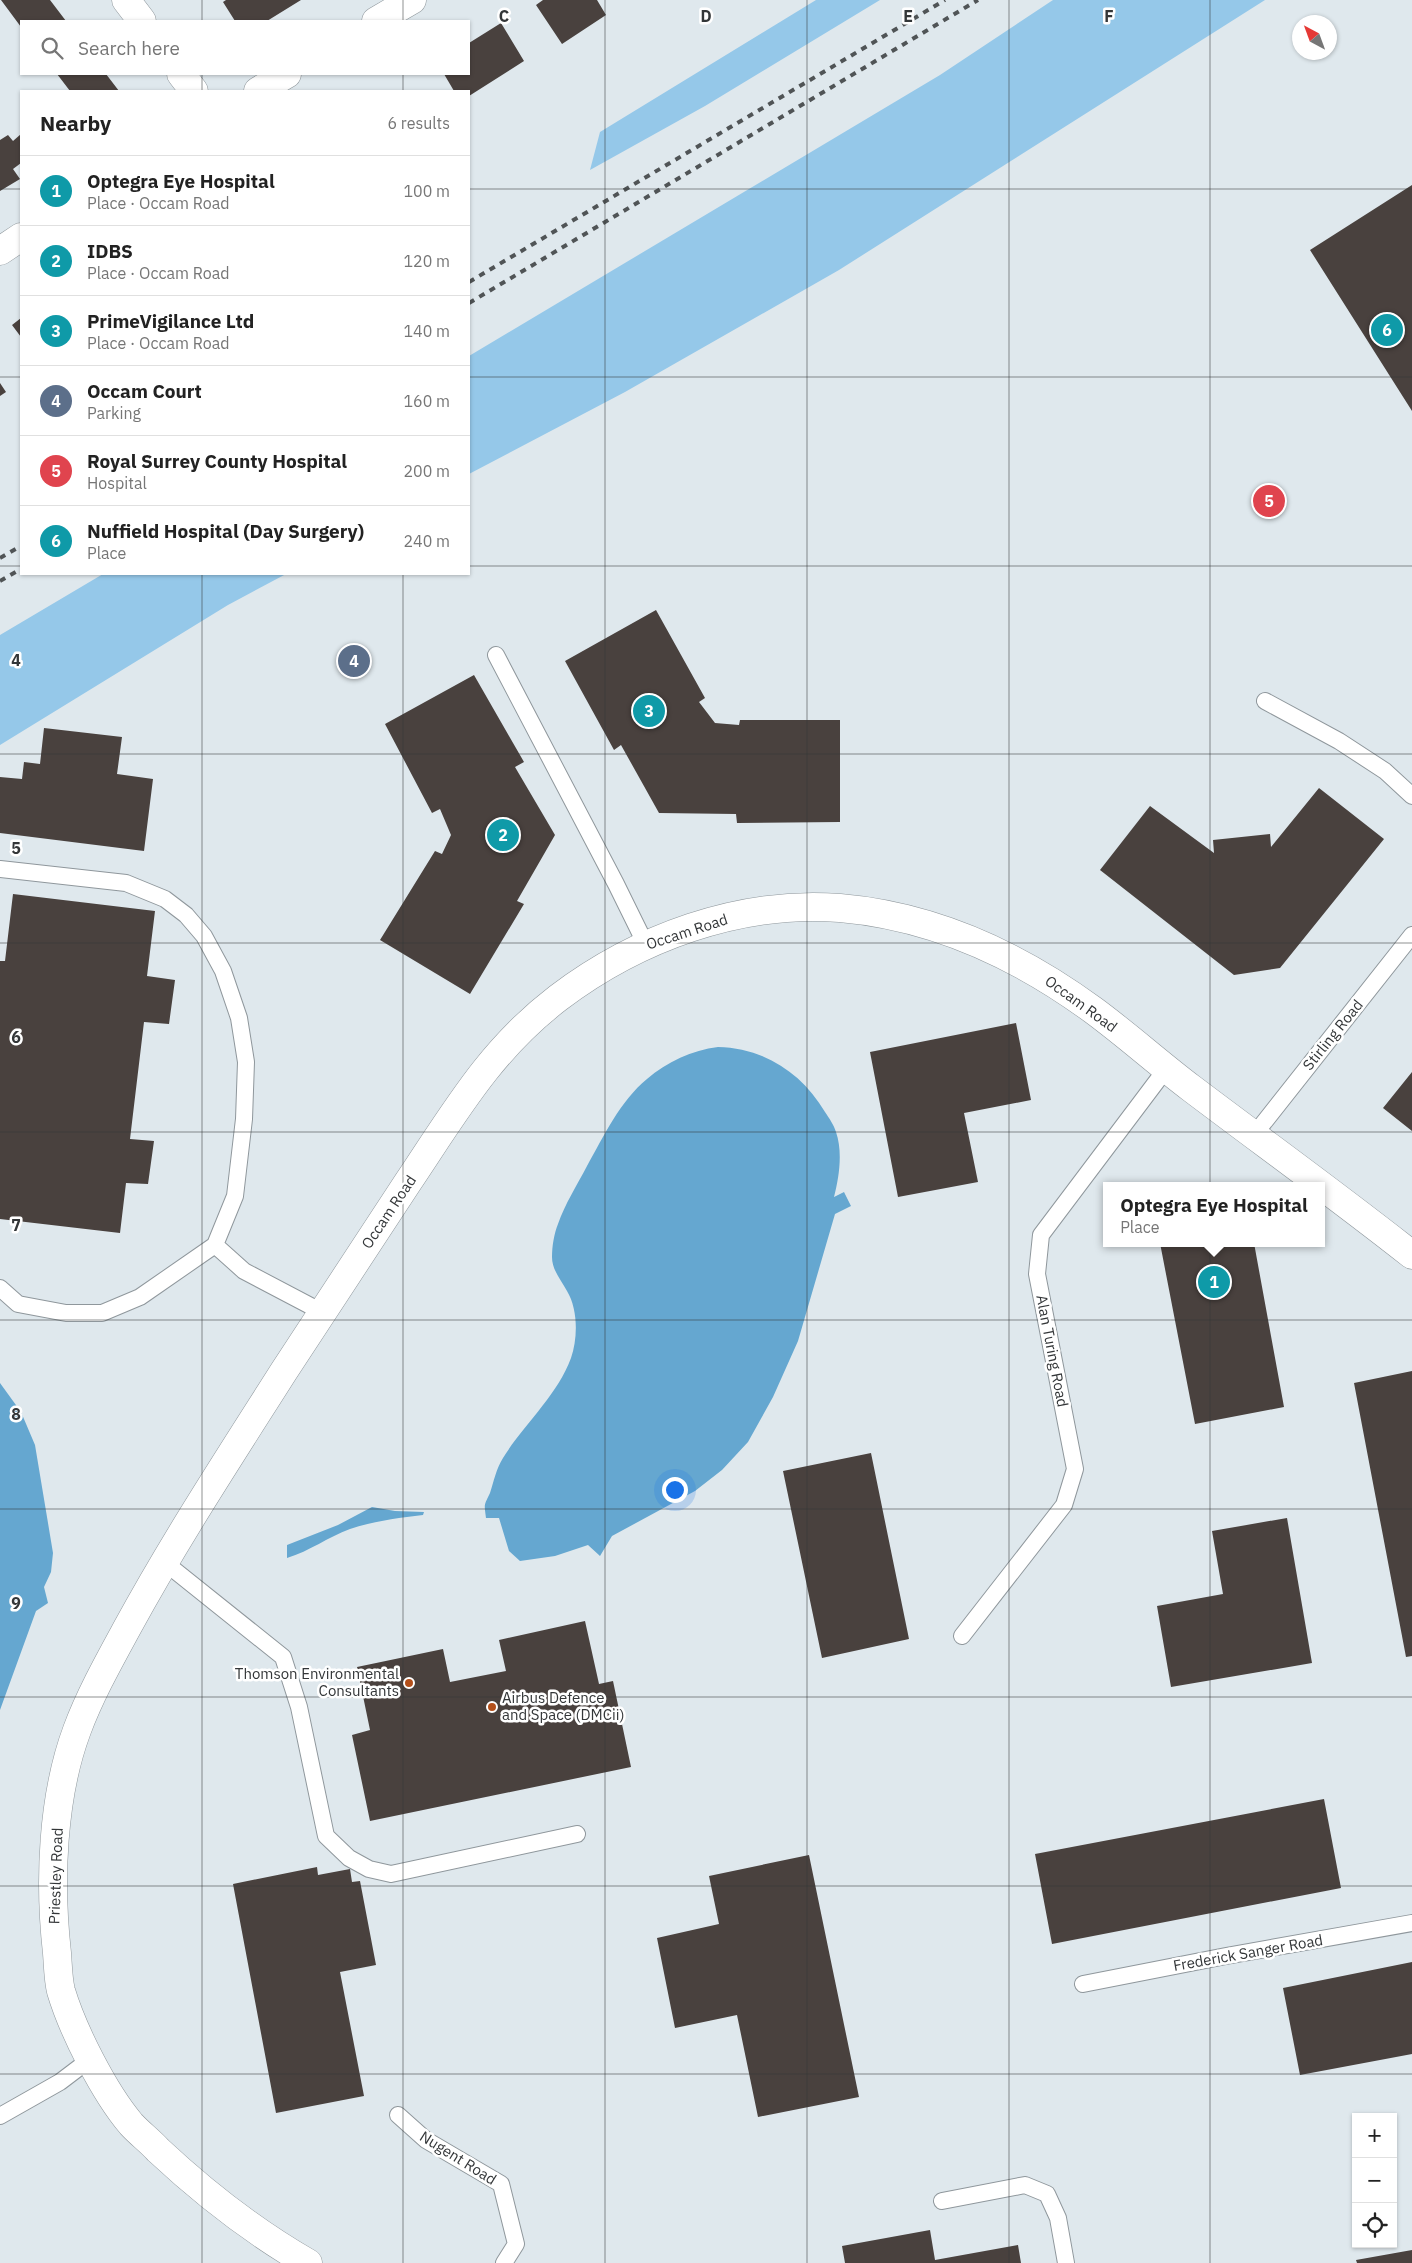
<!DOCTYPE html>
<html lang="en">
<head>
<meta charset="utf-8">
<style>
	:root { --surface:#fff; --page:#f2f2f2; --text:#222; --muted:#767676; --line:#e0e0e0; --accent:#ea580c }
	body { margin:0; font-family:"IBM Plex Sans",sans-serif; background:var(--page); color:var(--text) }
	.controls { position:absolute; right:15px; bottom:15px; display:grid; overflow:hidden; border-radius:0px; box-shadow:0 1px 4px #0004 }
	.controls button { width:45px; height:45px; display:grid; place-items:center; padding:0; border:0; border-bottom:1px solid var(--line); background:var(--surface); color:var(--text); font:25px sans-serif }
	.compass { position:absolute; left:1292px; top:15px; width:45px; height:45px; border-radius:50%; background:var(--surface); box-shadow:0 1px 4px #0004; rotate:319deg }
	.you { position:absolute; left:674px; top:1489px; width:18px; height:18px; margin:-12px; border:4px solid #fff; border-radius:50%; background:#1a73e8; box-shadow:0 0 0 8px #1a73e833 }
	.badge { display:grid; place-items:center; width:32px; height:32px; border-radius:50%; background:var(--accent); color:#fff; font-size:16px; font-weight:700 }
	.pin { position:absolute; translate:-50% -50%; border:2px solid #fff; box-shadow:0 1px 5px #0006 }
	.popup { position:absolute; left:1103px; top:1182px; width:222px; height:65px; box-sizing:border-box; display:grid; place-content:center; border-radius:0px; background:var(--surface); filter:drop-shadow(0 1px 4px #0005); font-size:16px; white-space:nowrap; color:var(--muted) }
	.popup b { font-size:19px; color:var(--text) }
	.popup::after { content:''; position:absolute; left:50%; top:100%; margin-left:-10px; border:10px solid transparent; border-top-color:var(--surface) }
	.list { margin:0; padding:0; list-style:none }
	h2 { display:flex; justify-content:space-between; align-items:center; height:65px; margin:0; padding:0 20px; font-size:21px }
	h2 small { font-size:16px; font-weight:400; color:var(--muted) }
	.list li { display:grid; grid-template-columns:32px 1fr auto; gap:15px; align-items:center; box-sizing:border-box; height:70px; padding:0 20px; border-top:1px solid var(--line) }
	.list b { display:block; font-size:19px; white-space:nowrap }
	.list p { margin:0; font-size:16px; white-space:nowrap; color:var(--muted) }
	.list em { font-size:16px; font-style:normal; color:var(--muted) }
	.icon { flex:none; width:28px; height:28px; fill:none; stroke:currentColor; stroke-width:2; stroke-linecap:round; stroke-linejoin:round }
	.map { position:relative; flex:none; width:1412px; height:2263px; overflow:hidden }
	.search { position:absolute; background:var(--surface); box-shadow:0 1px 4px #0004; left:20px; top:20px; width:450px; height:55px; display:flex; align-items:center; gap:12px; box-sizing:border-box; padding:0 18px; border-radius:0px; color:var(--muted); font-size:19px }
	.panel { position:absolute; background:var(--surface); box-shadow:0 1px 4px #0004; left:20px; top:90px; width:450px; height:485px; border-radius:0px }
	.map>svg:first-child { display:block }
	.green { fill:#95c8e9 }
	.water { fill:#65a7d0 }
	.building { fill:#49413e }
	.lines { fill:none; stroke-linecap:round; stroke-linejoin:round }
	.lane-casing { stroke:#8f979c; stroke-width:18 }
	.street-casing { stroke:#8f979c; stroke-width:29 }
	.lane { stroke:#fff; stroke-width:16 }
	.street { stroke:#fff; stroke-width:28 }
	.rail { stroke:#505456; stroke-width:4; stroke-dasharray:6 6; stroke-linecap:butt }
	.grid { fill:none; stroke:#333638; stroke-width:1; stroke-opacity:0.55 }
	.poi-dot { fill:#b34f1a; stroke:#fff; stroke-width:2 }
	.labels { text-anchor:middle; stroke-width:5; stroke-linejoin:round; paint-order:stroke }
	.street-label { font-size:15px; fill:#333638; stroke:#fff }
	.poi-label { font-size:15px; fill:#333638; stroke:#fff; text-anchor:end }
	.grid-label { font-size:16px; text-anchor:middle; font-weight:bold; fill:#333638; stroke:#fff; stroke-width:5; stroke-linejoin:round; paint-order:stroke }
</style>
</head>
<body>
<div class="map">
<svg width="1412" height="2263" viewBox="0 0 1412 2263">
	<rect width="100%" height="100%" fill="#dfe8ed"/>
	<path class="green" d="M816 0H880L705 106 590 170 600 132Z
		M1053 0H1265L839 270 625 392 469 474V356L940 75Z
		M103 574H286L228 605 0 745V635Z"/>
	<path class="water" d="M718 1047C764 1048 802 1073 825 1112 829 1118 834 1125 836 1132 843 1152 839 1178 834 1197L844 1192 851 1206 835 1214 798 1341 773 1397 748 1442 722 1470 695 1491 612 1536 600 1556 588 1545 555 1556 520 1561 509 1551 499 1518H486C484 1503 484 1506 490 1493 494 1481 496 1469 503 1458 524 1424 557 1396 571 1358 578 1338 578 1309 567 1291 561 1280 552 1270 552 1257 552 1246 554 1234 558 1224 565 1204 577 1185 587 1166 604 1136 620 1101 647 1079 667 1062 692 1050 718 1047Z
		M0 1383 21 1412 35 1445 53 1553 51 1572 44 1587 48 1603 36 1611 0 1710Z
		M372 1507 395 1511 424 1512 423 1515C398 1518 374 1521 350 1529 328 1537 310 1551 287 1558V1545L338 1525Z"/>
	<path class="building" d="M1 0H50L66 21H21V27Z
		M226 0H301L267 21H235L223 2Z
		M543 0H597L606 15 562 44 536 5Z
		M501 23 524 61 469 96V91H454L444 74H469V43Z
		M57 74H106L119 91H70Z
		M21 134V163L13 169 20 179 0 191V140L8 135 13 141Z
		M1412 185V411L1310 250Z
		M21 318V337L12 325Z
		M0 383 6 392 0 396Z
		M656 610 705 698 699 702 715 723 739 725 740 720H840V822L737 823 736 814 659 813 621 745 614 750 565 661Z
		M474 675 524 762 515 767 555 835 517 901 524 904 470 994 380 940 435 851 442 854 451 835 440 809 432 813 385 724Z
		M44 728 122 737 117 774 153 779 144 851 0 833V777L22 779 24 762 40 764Z
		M1319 788 1384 839 1280 968 1234 975 1100 870 1150 806 1214 853 1213 840 1270 834 1271 847Z
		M13 894 155 911 147 976 175 980 169 1024 144 1022 130 1139 154 1141 148 1184 126 1183 120 1233 0 1219V961H5Z
		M1016 1023 1031 1100 964 1113 978 1182 898 1197 870 1052Z
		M1412 1072V1131L1383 1108Z
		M1160 1243H1254L1284 1407 1195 1424Z
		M1412 1371V1656L1406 1657 1354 1383Z
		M871 1453 909 1639 822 1658 783 1471Z
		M1287 1518 1312 1663 1171 1687 1157 1606 1223 1594 1212 1531Z
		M585 1621 599 1684 613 1681 631 1767 370 1821 352 1735 370 1730 357 1667 443 1649 450 1682 506 1671 499 1640Z
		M1324 1799 1341 1888 1052 1944 1035 1854Z
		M809 1855 859 2097 758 2117 737 2015 675 2028 657 1938 719 1924 709 1876Z
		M317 1867 318 1875 350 1869 352 1882 360 1881 376 1965 340 1972 364 2096 276 2113 233 1884Z
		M1412 1962V2054L1300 2075 1283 1988Z
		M930 2230 935 2260 1018 2245 1021 2263H845L842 2246Z
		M1412 2250V2263H1357L1356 2260Z"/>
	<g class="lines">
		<g class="lane-casing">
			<path id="lane" d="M496 655 616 884 646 945
				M1265 701 1339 741 1385 771 1412 796
				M0 869 126 883 165 899 186 915 204 936 223 971 239 1018 246 1062 244 1119 235 1196 215 1245 140 1297 102 1313H66L18 1304 0 1288
				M1254 1135 1412 935
				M215 1245 244 1271 322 1312
				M163 1561 283 1657 299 1707 326 1836 349 1858 369 1869 391 1874 577 1834
				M962 1636 1064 1505 1075 1469 1037 1274 1041 1235 1166 1069
				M1083 1984 1226 1956 1412 1923
				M398 2115 426 2140 501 2184 516 2244 504 2263
				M0 2116 60 2082 89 2060
				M942 2201 1025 2185 1047 2194 1058 2218 1066 2263"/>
		</g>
		<g class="street-casing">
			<path id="street" d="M126 0 142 21
				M376 21 412 0
				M181 74 194 91
				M258 91 287 74
				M0 251 21 237
				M308 2263C254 2232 204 2193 158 2150 150 2141 139 2133 131 2124 104 2092 73 2031 61 1991 58 1979 58 1965 57 1953 49 1882 52 1797 77 1730 90 1695 109 1661 127 1628 175 1540 230 1456 284 1371 325 1308 367 1245 408 1182 455 1112 490 1050 558 998 637 938 740 900 840 908 933 916 1018 955 1093 1010 1127 1035 1158 1063 1191 1088 1265 1144 1340 1198 1412 1255"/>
		</g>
		<use href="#lane" class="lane"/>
		<use href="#street" class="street"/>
		<path class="rail" d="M469 282 945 0
			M469 303 978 0
			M0 558 21 546
			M0 581 21 569"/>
	</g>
	<path class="grid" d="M202 0V21M403 0V21M605 0V2263M807 0V2263M1009 0V2263M1210 0V2263M202 74V91M403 74V91M0 189H21M469 189H1412M0 377H21M469 377H1412M0 566H21M469 566H1412M202 574V2263M403 574V2263M0 754H1412M0 943H1412M0 1132H1412M0 1320H1412M0 1509H1412M0 1697H1412M0 1886H1412M0 2074H1412"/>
	<g class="poi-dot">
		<circle cx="409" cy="1683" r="5"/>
		<circle cx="492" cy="1707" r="5"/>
	</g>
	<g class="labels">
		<g class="street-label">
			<text transform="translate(687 932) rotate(-18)" y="5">Occam Road</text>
			<text transform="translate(1081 1004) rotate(36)" y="5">Occam Road</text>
			<text transform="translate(1333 1035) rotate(-51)" y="5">Stirling Road</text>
			<text transform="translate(389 1212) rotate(-56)" y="5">Occam Road</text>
			<text transform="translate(1052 1351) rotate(79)" y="5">Alan Turing Road</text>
			<text transform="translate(56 1876) rotate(-88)" y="5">Priestley Road</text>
			<text transform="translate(1248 1953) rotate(-10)" y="5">Frederick Sanger Road</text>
			<text transform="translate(458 2158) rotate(32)" y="5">Nugent Road</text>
		</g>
		<g class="poi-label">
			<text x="399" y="1679">Thomson Environmental<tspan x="399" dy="17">Consultants</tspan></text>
			<text x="502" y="1703" text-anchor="start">Airbus Defence<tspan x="502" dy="17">and Space (DMCii)</tspan></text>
		</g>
	</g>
	<g class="grid-label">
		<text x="504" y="22">C</text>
		<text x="706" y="22">D</text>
		<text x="908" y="22">E</text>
		<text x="1109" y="22">F</text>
		<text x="16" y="666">4</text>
		<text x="16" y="854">5</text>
		<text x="16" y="1043">6</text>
		<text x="16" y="1231">7</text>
		<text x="16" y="1420">8</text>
		<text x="16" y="1609">9</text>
	</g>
</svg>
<div class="controls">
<button>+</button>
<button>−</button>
<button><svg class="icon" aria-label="locate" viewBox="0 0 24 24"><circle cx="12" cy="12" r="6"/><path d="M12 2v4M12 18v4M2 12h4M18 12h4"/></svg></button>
</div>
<svg class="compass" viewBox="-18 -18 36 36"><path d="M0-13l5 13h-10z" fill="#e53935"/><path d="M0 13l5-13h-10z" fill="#767676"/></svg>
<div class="you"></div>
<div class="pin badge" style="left:1214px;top:1282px;background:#0f9aa8">1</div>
<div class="popup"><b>Optegra Eye Hospital</b>Place</div>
<div class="pin badge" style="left:503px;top:835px;background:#0f9aa8">2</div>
<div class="pin badge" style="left:649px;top:711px;background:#0f9aa8">3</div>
<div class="pin badge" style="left:354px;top:661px;background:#5c6f8a">4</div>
<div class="pin badge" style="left:1269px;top:501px;background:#e0444e">5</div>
<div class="pin badge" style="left:1387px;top:330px;background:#0f9aa8">6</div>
<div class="search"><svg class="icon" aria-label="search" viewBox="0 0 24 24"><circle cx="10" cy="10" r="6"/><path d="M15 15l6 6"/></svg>Search here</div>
<section class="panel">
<h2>Nearby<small>6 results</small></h2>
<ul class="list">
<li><span class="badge" style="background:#0f9aa8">1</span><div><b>Optegra Eye Hospital</b><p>Place · Occam Road</p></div><em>100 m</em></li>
<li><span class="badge" style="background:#0f9aa8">2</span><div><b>IDBS</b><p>Place · Occam Road</p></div><em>120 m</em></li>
<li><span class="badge" style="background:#0f9aa8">3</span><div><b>PrimeVigilance Ltd</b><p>Place · Occam Road</p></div><em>140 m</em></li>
<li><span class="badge" style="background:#5c6f8a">4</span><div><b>Occam Court</b><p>Parking</p></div><em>160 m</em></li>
<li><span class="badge" style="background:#e0444e">5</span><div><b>Royal Surrey County Hospital</b><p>Hospital</p></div><em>200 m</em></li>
<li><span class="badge" style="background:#0f9aa8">6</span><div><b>Nuffield Hospital (Day Surgery)</b><p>Place</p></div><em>240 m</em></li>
</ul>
</section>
</div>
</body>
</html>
